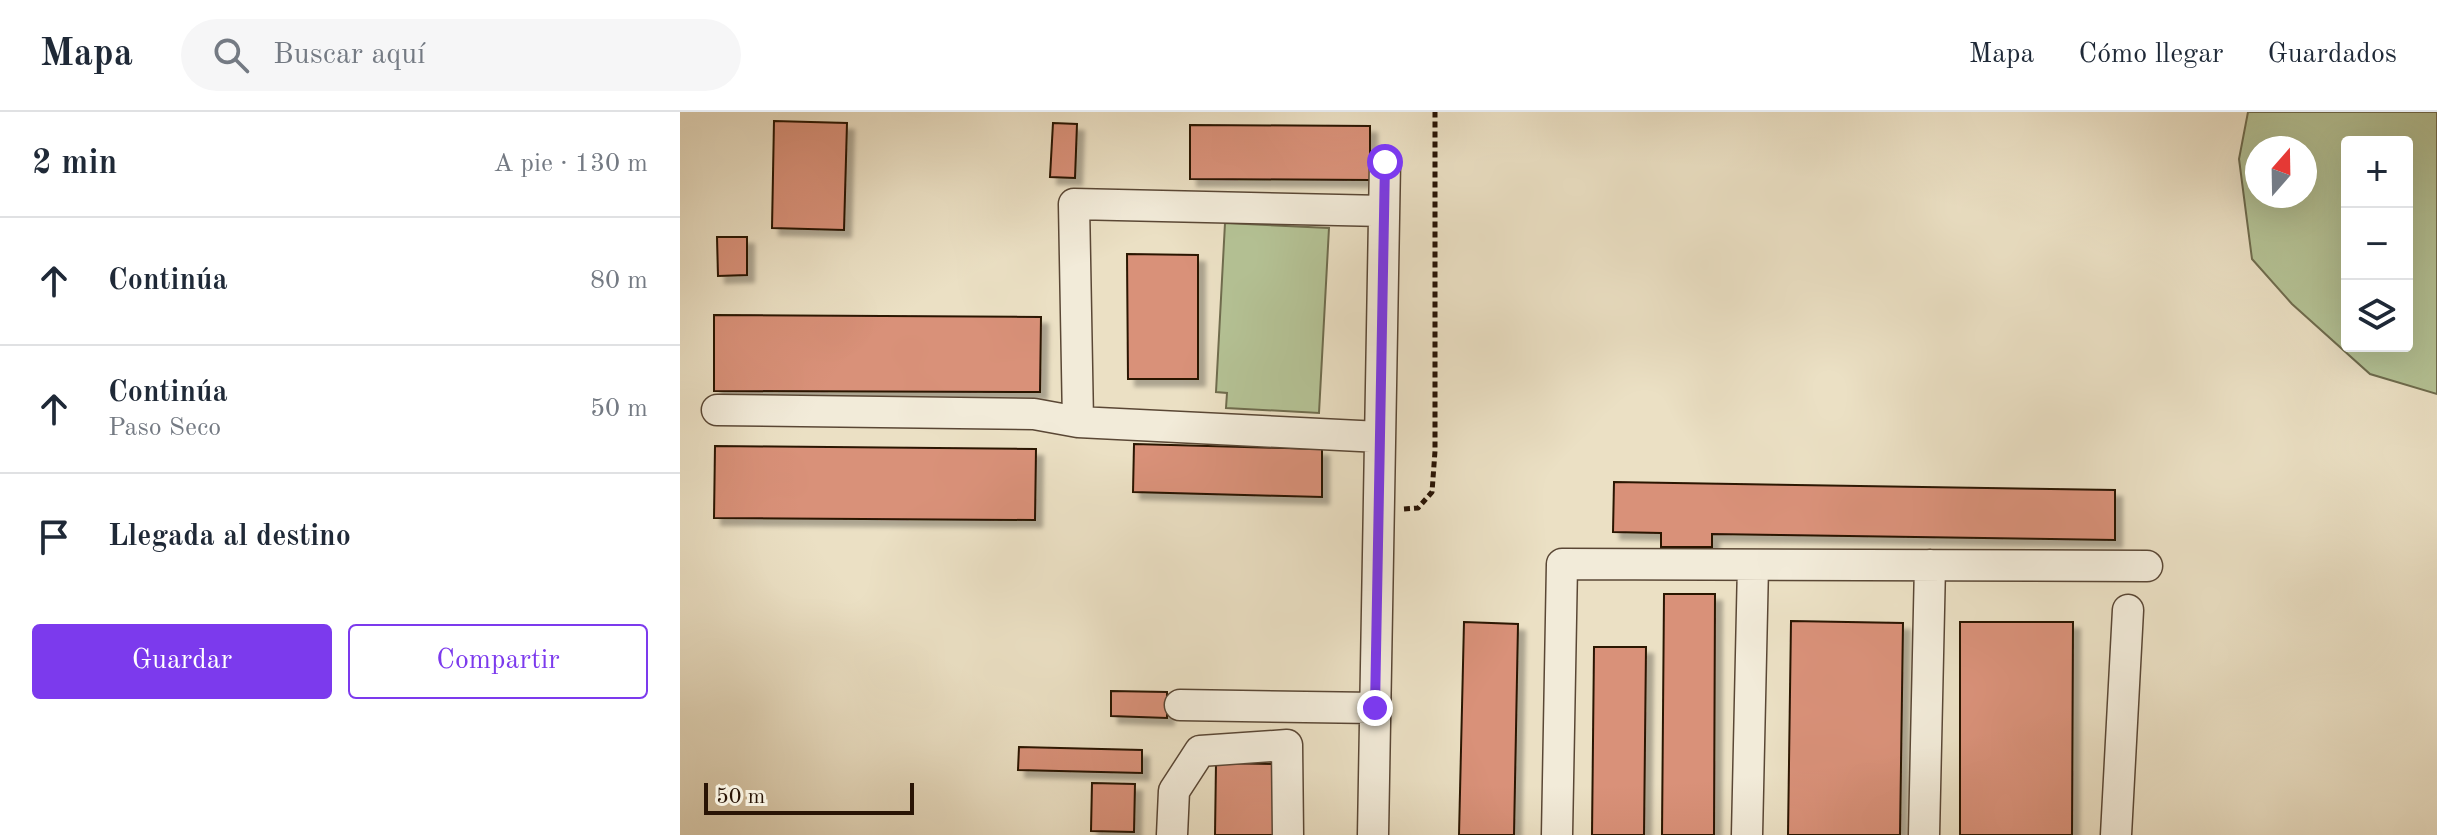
<!DOCTYPE html>
<html lang="es">
<head>
<meta charset="utf-8">
<style>
	:root { --surface:#fff; --page:#f6f6f7; --text:#1f2937; --muted:#747a83; --line:#e0e1e3; --accent:#7c3aed }
	body { margin:0; font-family:"Old Standard TT",serif; background:var(--page); color:var(--text) }
	.controls { position:absolute; right:24px; top:24px; display:grid; overflow:hidden; border-radius:8px; box-shadow:0 8px 32px #0002 }
	.controls button { width:72px; height:72px; display:grid; place-items:center; padding:0; border:0; border-bottom:2px solid var(--line); background:var(--surface); color:var(--text); font:40px sans-serif }
	.compass { position:absolute; left:1565px; top:24px; width:72px; height:72px; border-radius:50%; background:var(--surface); box-shadow:0 8px 32px #0002; rotate:20deg }
	.scale { position:absolute; left:24px; bottom:20px; width:210px; box-sizing:border-box; padding-left:8px; border:4px solid #291405; border-top:0; font-size:22px; line-height:28px; white-space:nowrap; color:#291405; -webkit-text-stroke:6px #f2ebd9; paint-order:stroke }
	.stop { position:absolute; width:24px; height:24px; margin:-18px; border:6px solid #7c3aed; border-radius:50%; background:#fff }
	.stop.end { background:#7c3aed; border-color:#fff; box-shadow:0 2px 8px #0008 }
	.list { margin:0; padding:0; list-style:none }
	h2 { display:flex; justify-content:space-between; align-items:center; height:104px; margin:0; padding:0 32px; font-size:34px }
	h2 small { font-size:26px; font-weight:400; color:var(--muted) }
	.list li { display:grid; grid-template-columns:52px 1fr auto; gap:24px; align-items:center; box-sizing:border-box; height:128px; padding:0 32px; border-top:2px solid var(--line) }
	.list b { display:block; font-size:30px; white-space:nowrap }
	.list p { margin:0; font-size:26px; white-space:nowrap; color:var(--muted) }
	.list em { font-size:26px; font-style:normal; color:var(--muted) }
	.actions { display:flex; gap:16px; padding:24px 32px }
	.actions a { flex:1; padding:18px 0; border:2px solid var(--accent); border-radius:8px; text-align:center; font-size:28px; color:var(--accent) }
	.actions .main { background:var(--accent); color:#fff }
	.icon { flex:none; width:44px; height:44px; fill:none; stroke:currentColor; stroke-width:2; stroke-linecap:round; stroke-linejoin:round }
	.map { position:relative; flex:none; width:1757px; height:723px; overflow:hidden }
	header { display:flex; align-items:center; gap:48px; box-sizing:border-box; height:112px; padding:0 40px; background:var(--surface); border-bottom:2px solid var(--line) }
	header strong { font-size:38px }
	nav { display:flex; gap:44px; margin-inline-start:auto; font-size:28px }
	.search { width:560px; height:72px; background:var(--page); display:flex; align-items:center; gap:20px; box-sizing:border-box; padding:0 28px; border-radius:44px; color:var(--muted); font-size:30px }
	main { display:flex }
	aside { flex:1; background:var(--surface) }
	.map>svg:first-child { display:block }
	.green { fill:#b5c396; stroke:#6f6c4e; stroke-width:2; fill-rule:evenodd }
	.building { fill:#d99179; stroke:#291405; stroke-width:2; filter:url(#shadow) }
	.lines { fill:none; stroke-linecap:round; stroke-linejoin:round }
	.minor-casing { stroke:#5a4735; stroke-width:33 }
	.path { stroke:#291405; stroke-width:5; stroke-dasharray:6 4; stroke-linecap:butt }
	.minor { stroke:#f2ebd9; stroke-width:30 }
	.route { stroke:#7c3aed; stroke-width:10 }
</style>
</head>
<body>
<header>
<strong>Mapa</strong>
<div class="search"><svg class="icon" aria-label="search" viewBox="0 0 24 24"><circle cx="10" cy="10" r="6"/><path d="M15 15l6 6"/></svg>Buscar aquí</div>
<nav><a>Mapa</a><a>Cómo llegar</a><a>Guardados</a></nav>
</header>
<main>
<aside>
<h2>2 min<small>A pie · 130 m</small></h2>
<ul class="list">
<li><svg class="icon" aria-label="ahead" viewBox="0 0 24 24"><path d="M12 20V5M6 11l6-6 6 6"/></svg><div><b>Continúa</b></div><em>80 m</em></li>
<li><svg class="icon" aria-label="ahead" viewBox="0 0 24 24"><path d="M12 20V5M6 11l6-6 6 6"/></svg><div><b>Continúa</b><p>Paso Seco</p></div><em>50 m</em></li>
<li><svg class="icon" aria-label="arrive" viewBox="0 0 24 24"><path d="M6 21V4h12l-3 4 3 4H6"/></svg><div><b>Llegada al destino</b></div></li>
</ul>
<div class="actions"><a class="main">Guardar</a><a>Compartir</a></div>
</aside>
<div class="map">
<svg width="1757" height="723" viewBox="0 0 1757 723">
	<defs>
		<filter id="shadow"><feDropShadow dx="7" dy="7" stdDeviation="2" flood-color="#0004"/></filter>
	</defs>
	<rect width="100%" height="100%" fill="#ebe0c4"/>
	<filter id="stains"><feTurbulence type="fractalNoise" baseFrequency=".0025" numOctaves="4"/><feColorMatrix values="0 0 0 0 .2 0 0 0 0 .09 0 0 0 0 .02 0 0 0 .5 -.17"/></filter>
	<radialGradient id="worn" r=".72"><stop offset=".6" stop-color="#630" stop-opacity="0"/><stop offset="1" stop-color="#630" stop-opacity=".3"/></radialGradient>
	<path class="green" d="M1568 0H1757V282L1690 262 1612 192 1572 147 1559 47ZM1667 30H1727V234H1667ZM1577 36H1625V84H1577Z
		M545 111 649 116 639 301 546 296 547 281 536 280Z"/>
	<path class="building" d="M94 9 167 11 164 118 92 116Z
		M373 11 397 12 395 66 370 65Z
		M510 13 690 14V68L510 67Z
		M37 125H67V163L38 164Z
		M447 142 518 143V267H448Z
		M34 203 361 205 360 280 34 279Z
		M454 332 642 337V385L453 380Z
		M35 334 356 337 355 408 34 406Z
		M934 370 1435 378V428L1032 422V435H981V421L933 420Z
		M984 482H1035L1034 723H982Z
		M1111 509 1223 511 1220 723H1108Z
		M784 510 838 512 834 723H779Z
		M1280 510H1393L1392 723H1280Z
		M914 535H966L964 723H912Z
		M431 579 487 580V606L431 604Z
		M339 635 462 638V661L338 658Z
		M536 651 600 652V723H535Z
		M412 671 455 672 454 720 411 719Z"/>
	<g class="lines">
		<g class="minor-casing">
			<path id="minor" d="M37 298 354 302 398 310 700 325
				M398 310 394 92 704 99
				M500 593 695 596
				M492 723 494 679 520 639 607 633 608 723
				M693 723 705 50
				M877 723 882 452 1467 454
				M1067 723 1073 453
				M1244 723 1250 453
				M1436 723 1448 498"/>
		</g>
		<path class="path" d="M724 397 738 396 752 380 755 339V0"/>
		<use href="#minor" class="minor"/>
	</g>
	<g class="lines">
		<path class="route" d="M695 596 705 50"/>
	</g>
	<rect width="100%" height="100%" filter="url(#stains)"/>
	<rect width="100%" height="100%" fill="url(#worn)"/>
</svg>
<div class="controls">
<button>+</button>
<button>−</button>
<button><svg class="icon" aria-label="layers" viewBox="0 0 24 24"><path d="M12 4l9 5-9 5-9-5zM3 14l9 5 9-5"/></svg></button>
</div>
<svg class="compass" viewBox="-18 -18 36 36"><path d="M0-13l5 13h-10z" fill="#e53935"/><path d="M0 13l5-13h-10z" fill="#747a83"/></svg>
<div class="scale">50 m</div>
<div class="stop" style="left:705px;top:50px"></div>
<div class="stop end" style="left:695px;top:596px"></div>
</div>
</main>
</body>
</html>
